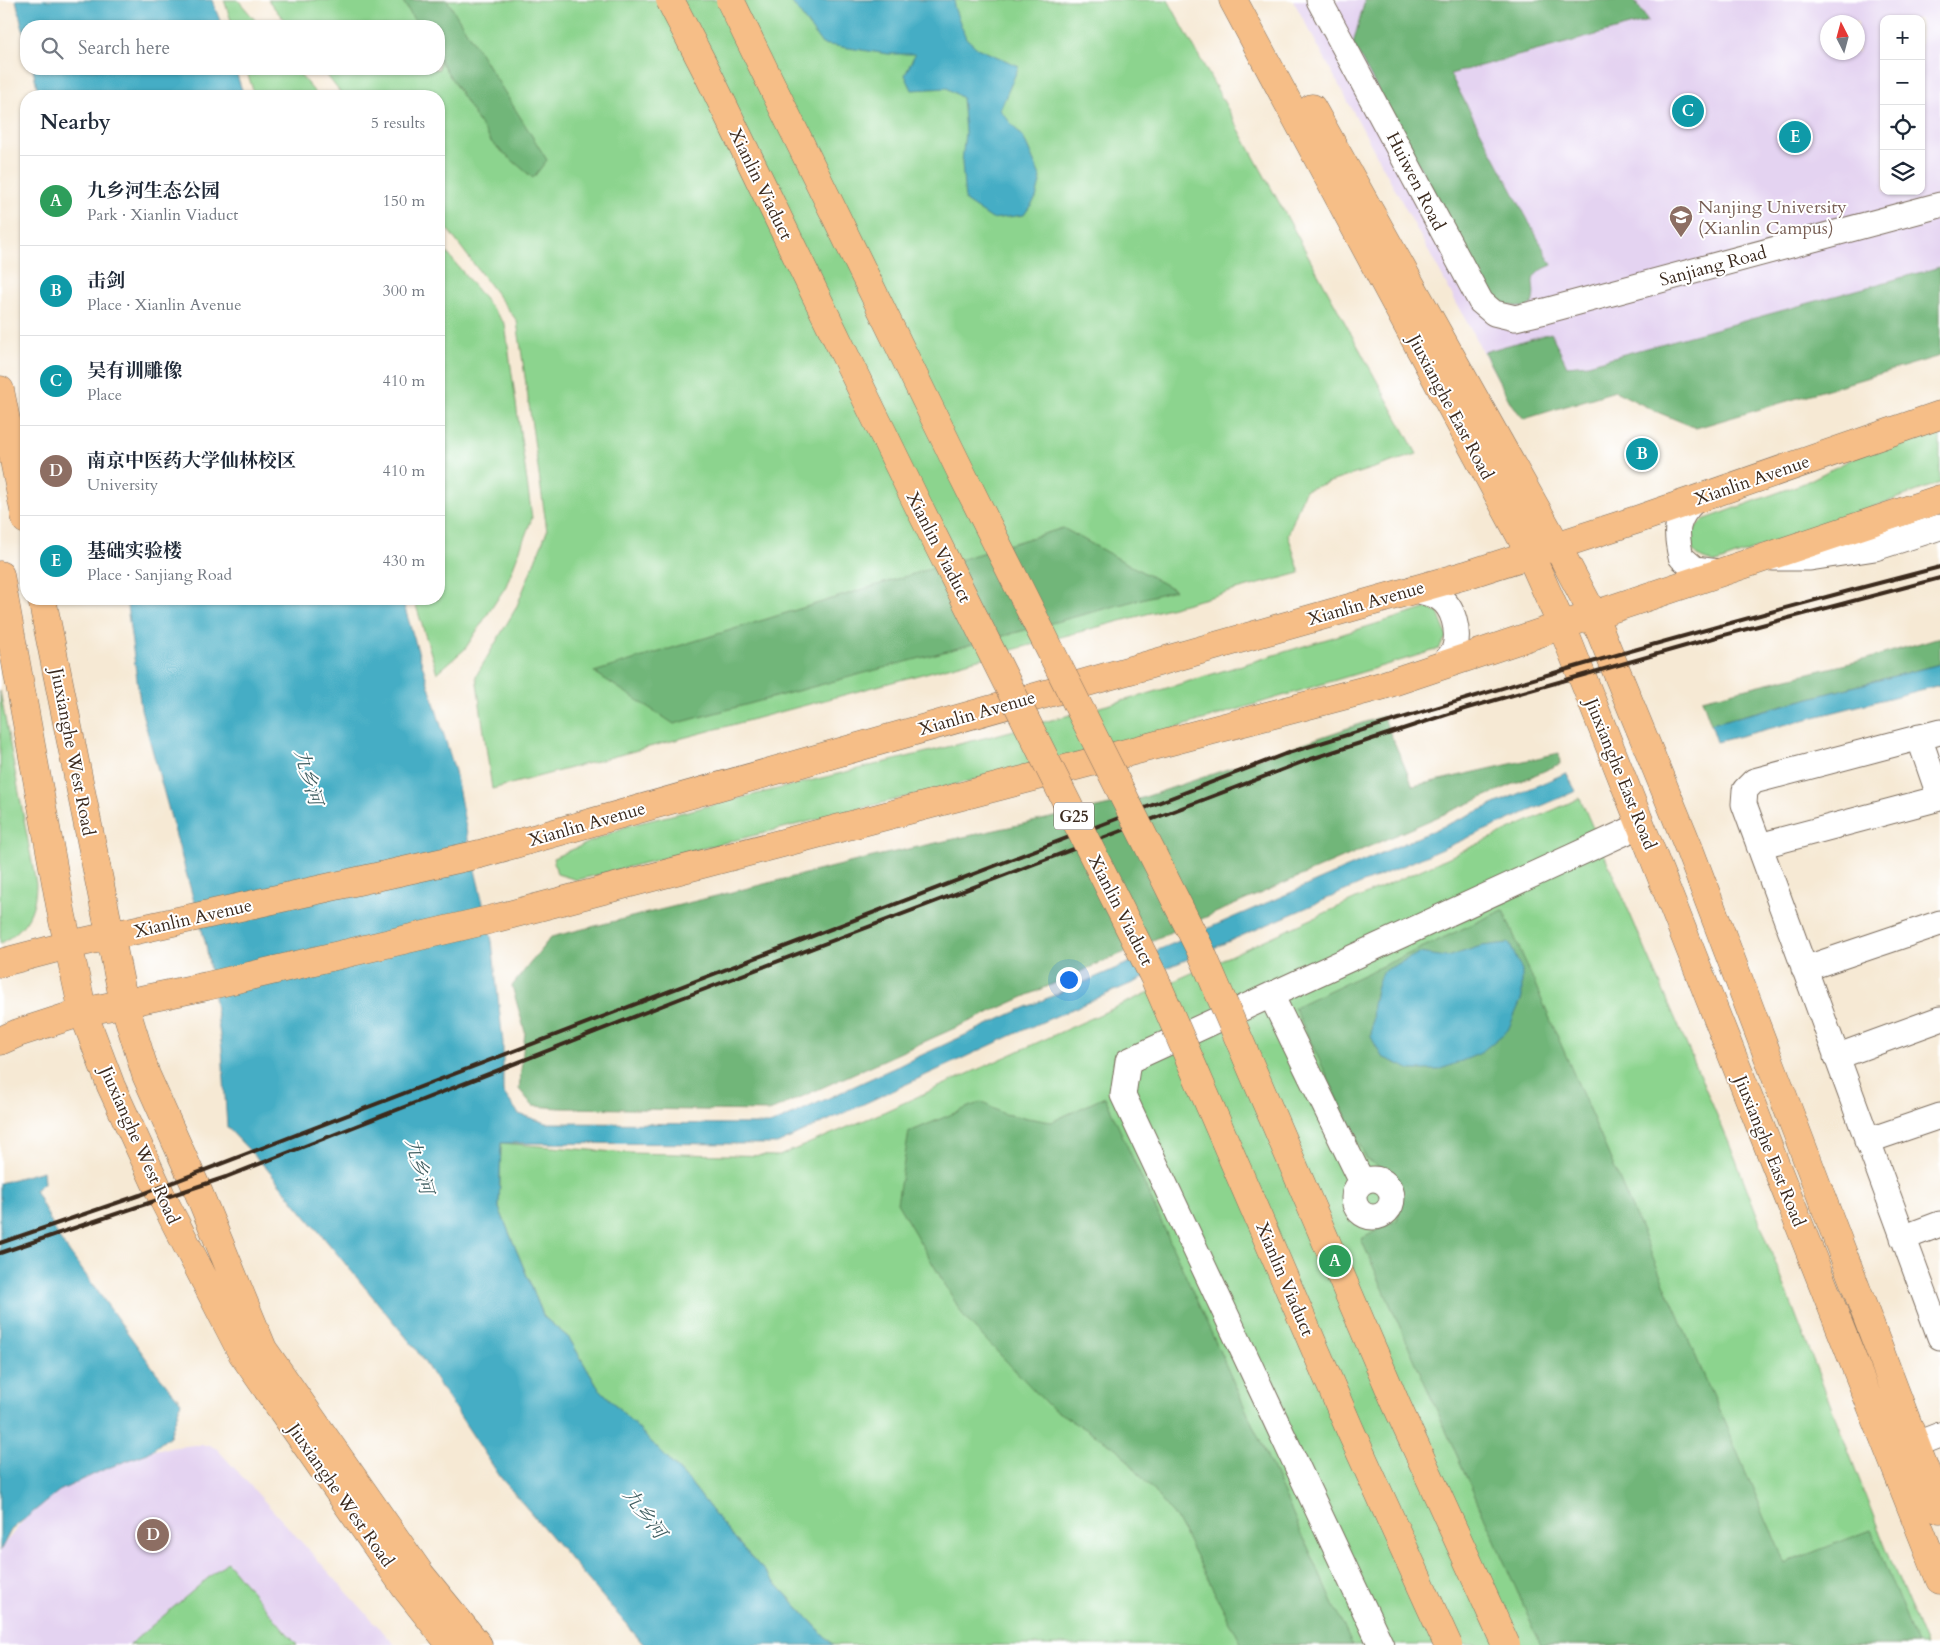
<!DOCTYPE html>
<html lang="en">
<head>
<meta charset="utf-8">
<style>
	:root { --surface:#fff; --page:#f6f6f7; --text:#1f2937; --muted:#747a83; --line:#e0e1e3; --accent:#2563eb }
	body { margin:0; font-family:Cardo,"Noto Serif SC",serif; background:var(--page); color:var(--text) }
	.controls { position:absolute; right:15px; top:15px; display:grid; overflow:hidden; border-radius:10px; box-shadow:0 1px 4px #0004 }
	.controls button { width:45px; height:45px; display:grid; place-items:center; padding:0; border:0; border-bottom:1px solid var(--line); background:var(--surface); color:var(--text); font:25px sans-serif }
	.compass { position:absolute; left:1820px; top:15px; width:45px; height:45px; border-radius:50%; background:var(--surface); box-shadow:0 1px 4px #0004; rotate:354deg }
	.you { position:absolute; left:1068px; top:979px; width:18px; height:18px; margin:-12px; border:4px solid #fff; border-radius:50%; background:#1a73e8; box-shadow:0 0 0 8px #1a73e833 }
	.badge { display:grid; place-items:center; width:32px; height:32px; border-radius:50%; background:var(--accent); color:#fff; font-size:16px; font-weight:700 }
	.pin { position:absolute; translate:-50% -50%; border:2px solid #fff; box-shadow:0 1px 5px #0006 }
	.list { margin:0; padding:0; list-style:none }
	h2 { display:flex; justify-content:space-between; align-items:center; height:65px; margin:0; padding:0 20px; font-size:21px }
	h2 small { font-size:16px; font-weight:400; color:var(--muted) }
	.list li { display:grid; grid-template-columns:32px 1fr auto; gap:15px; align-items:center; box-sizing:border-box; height:90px; padding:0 20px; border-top:1px solid var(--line) }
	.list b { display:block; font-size:19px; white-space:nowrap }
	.list p { margin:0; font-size:16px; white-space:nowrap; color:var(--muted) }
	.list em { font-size:16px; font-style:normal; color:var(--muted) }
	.icon { flex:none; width:28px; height:28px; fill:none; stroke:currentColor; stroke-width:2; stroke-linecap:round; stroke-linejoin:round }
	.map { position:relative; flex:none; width:1940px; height:1645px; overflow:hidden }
	.search { position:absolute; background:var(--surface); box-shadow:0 1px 4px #0004; left:20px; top:20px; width:425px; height:55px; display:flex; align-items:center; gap:12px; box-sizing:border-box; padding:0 18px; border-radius:20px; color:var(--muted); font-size:19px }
	.panel { position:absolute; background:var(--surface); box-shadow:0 1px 4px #0004; left:20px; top:90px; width:425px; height:515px; border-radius:20px }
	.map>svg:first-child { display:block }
	.built { fill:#e4d3f1; fill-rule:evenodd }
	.green { fill:#8cd48e; stroke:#647f56 }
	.forest { fill:#71b679; stroke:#56704c }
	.water { fill:#45adc5; stroke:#406c72 }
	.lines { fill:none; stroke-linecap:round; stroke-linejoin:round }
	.minor-casing { stroke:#7c6d5e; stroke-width:27 }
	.major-casing { stroke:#7c6d5e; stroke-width:29 }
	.minor { stroke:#fff; stroke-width:25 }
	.major { stroke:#f6be87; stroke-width:28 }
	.rail { stroke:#3b2a1e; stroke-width:4 }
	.highway-bridge-casing { stroke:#7c6d5e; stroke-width:29; stroke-linecap:butt }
	.highway-bridge { stroke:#f6be87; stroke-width:28 }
	.labels { text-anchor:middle; stroke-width:4; stroke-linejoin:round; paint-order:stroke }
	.shield { fill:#fff; stroke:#766a62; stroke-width:1 }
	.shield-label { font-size:16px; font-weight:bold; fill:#3b2a1e }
	.street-label { font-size:18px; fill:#3b2a1e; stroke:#fff }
	.education-label { font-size:18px; fill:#785e54; stroke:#fff; text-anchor:start }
	.water-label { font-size:19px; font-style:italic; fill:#3f5e61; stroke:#fff }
</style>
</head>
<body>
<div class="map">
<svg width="1940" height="1645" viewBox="0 0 1940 1645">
	<rect width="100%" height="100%" fill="#fff"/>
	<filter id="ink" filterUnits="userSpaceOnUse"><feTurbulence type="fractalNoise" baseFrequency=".02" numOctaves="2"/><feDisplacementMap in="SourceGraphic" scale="10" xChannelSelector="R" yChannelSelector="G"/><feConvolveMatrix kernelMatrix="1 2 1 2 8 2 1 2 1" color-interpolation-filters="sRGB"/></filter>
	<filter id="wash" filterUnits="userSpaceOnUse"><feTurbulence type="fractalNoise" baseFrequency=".0096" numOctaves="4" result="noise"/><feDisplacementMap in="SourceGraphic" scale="20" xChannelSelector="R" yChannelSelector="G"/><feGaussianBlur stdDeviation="1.12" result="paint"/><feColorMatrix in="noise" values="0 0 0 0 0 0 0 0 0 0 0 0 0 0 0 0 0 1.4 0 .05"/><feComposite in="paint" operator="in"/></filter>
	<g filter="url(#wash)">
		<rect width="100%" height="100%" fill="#f6e9d4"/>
		<path class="built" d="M1293 0H1940V284L1511 404ZM1884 19H1921V191H1884ZM1828 22H1858V52H1828Z
			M194 1445H209L217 1449 395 1645H0V1549L23 1521 50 1495 125 1453Z"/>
		<path class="green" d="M224 0H238L260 26H233Z
			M268 0H1168L1417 454 1305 490 1288 535 1300 573 492 789 476 676 516 608 547 531 517 321 439 218V96H343L322 69H439V26H289Z
			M246 69H295L318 96H255Z
			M439 243 505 324 532 518 506 586 465 649 437 673 414 599H439Z
			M1940 425V483L1716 563C1710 561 1701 559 1697 555 1685 543 1692 529 1703 520L1804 483 1868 451Z
			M1428 608 1438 613 1447 636 1439 649 1156 734 577 880 557 874 553 858 627 826 992 736 1144 695Z
			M0 691 36 884C35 914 26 928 0 944Z
			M1580 798 1732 1150 1885 1546 1926 1645H833L731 1535 690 1482 597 1386 569 1338 544 1317 499 1208 501 1143 628 1153 779 1156 879 1114Z
			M227 1562 297 1645H129Z"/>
		<path class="forest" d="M402 0H447L547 160 533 178 492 143 439 59V26H418Z
			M1365 0H1634L1648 21 1450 74 1552 265C1521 278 1539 283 1532 304L1526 308 1494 303 1353 44Z
			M1940 267V356L1696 428 1655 411 1615 391 1524 419 1511 404 1484 352 1551 333 1567 366 1588 364Z
			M1063 528 1175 590 674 724 594 672Z
			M1940 637V664L1711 724 1702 699 1867 659Z
			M1383 716 1413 786 1559 753 1560 764 1102 962 770 1111 560 1108 533 1106 519 1089 525 1032 512 986 551 937 881 855 1142 798Z
			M1503 910 1785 1563 1871 1530 1917 1645H1541L1361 1239 1397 1220 1402 1201 1399 1178 1367 1160 1294 1007Z
			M1105 1097 1352 1645H1242L1176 1518 1118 1449 1050 1407 964 1317 897 1203 909 1132 981 1102 1004 1114 1051 1122Z"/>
		<path class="water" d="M16 0H212L222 26H26V43Z
			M790 0H955L954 7 966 38 977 48 1019 66 1000 110 1024 139 1041 178 1036 198 1024 215 992 219 965 201 962 162 965 132 962 98 947 88 912 90 905 75 915 54H888L822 44Z
			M33 69H235L244 96H39Z
			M126 599H402L455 771 470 849 492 941 503 1043V1092L519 1114 546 1123 772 1124 1013 1013 1566 773 1576 791 1017 1033 777 1144 501 1143 499 1208 544 1317 569 1338 597 1386 690 1482 731 1535 833 1645H644L501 1478 415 1348 267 1169 227 1127 222 1049 206 945 141 709Z
			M1940 664V685L1717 742 1711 724Z
			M1509 943 1522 970V998L1508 1030 1479 1054 1439 1070H1411L1382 1057 1371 1037 1373 1004 1377 985 1382 972 1419 953 1447 957 1481 946Z
			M43 1171 44 1183 35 1190 59 1238 156 1372 181 1402 170 1436 148 1453 105 1469 59 1491 11 1530 0 1551V1183Z"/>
	</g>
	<g filter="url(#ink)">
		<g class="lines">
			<g class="minor-casing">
				<path id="minor" d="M1319 0 1481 302 1494 313 1515 318 1545 311 1940 205
					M1694 501C1675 520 1675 531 1681 557L1695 569 1718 572
					M1773 558H1810L1875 548 1940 527
					M1412 589C1421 592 1431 593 1439 598 1454 607 1459 631 1455 647 1453 654 1446 660 1441 666
					M1940 732 1754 781 1745 790 1744 804 1940 1337
					M1919 737 1940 798
					M1759 846 1940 798
					M1804 969 1940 923
					M1271 995 1128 1061 1123 1095 1381 1645
					M1836 1057 1940 1019
					M1867 1141 1940 1116
					M1354 1198a19 19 0 1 1 38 0a19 19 0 1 1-38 0Z
					M1362 1182 1271 995 1641 825
					M1903 1238 1940 1224
					M1896 1452 1940 1435"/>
			</g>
			<g class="major-casing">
				<path id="major" d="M1233 0 1530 554 1562 626 1940 1580
					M1312 108 1557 546 1593 614 1688 846 1940 1509
					M0 390 26 520
					M0 575 62 916 83 1012 111 1086 161 1195 242 1353 405 1587 451 1645
					M42 599 124 1003 146 1075 198 1191 263 1349 421 1575 478 1645
					M0 963 69 945 480 854 1466 575 1639 519 1940 415
					M0 1041 18 1033 83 1012 207 986 497 918 1381 686 1940 499"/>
			</g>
			<use href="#minor" class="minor"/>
			<use href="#major" class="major"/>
			<path class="rail" d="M0 1243 140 1195 1285 754C1502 686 1720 624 1940 567
				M0 1253 226 1177 679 999 1305 761 1464 709 1724 635 1940 578"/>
			<g class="highway-bridge-casing">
				<path id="highway-bridge" d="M670 0 706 70 915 499 1154 977 1351 1432 1448 1645
					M730 0 960 470 1200 949 1397 1406 1506 1645"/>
			</g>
			<use href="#highway-bridge" class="highway-bridge"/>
		</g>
	</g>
	<defs>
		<g id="university-pin" transform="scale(1.25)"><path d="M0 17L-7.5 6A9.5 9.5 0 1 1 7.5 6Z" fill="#8d6e63" stroke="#fff"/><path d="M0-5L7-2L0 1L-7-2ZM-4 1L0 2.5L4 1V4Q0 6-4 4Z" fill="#fff"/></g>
	</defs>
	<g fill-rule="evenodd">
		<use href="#university-pin" x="1681" y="217"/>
	</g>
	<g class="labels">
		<rect class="shield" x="1054" y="802.5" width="40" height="27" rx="4"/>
		<g class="shield-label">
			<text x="1074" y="822">G25</text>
		</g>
		<g class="street-label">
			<text transform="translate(1416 181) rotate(63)" y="6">Huiwen Road</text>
			<text transform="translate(761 184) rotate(64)" y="6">Xianlin Viaduct</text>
			<text transform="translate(1713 266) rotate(-15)" y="6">Sanjiang Road</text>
			<text transform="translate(1451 407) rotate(62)" y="6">Jiuxianghe East Road</text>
			<text transform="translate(1752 480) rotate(-19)" y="6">Xianlin Avenue</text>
			<text transform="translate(939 547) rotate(63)" y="6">Xianlin Viaduct</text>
			<text transform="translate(1366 603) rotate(-16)" y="6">Xianlin Avenue</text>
			<text transform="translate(977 713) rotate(-16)" y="6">Xianlin Avenue</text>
			<text transform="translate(73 752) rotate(79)" y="6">Jiuxianghe West Road</text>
			<text transform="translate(1621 774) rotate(68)" y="6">Jiuxianghe East Road</text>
			<text transform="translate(587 824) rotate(-16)" y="6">Xianlin Avenue</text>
			<text transform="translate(1121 910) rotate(63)" y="6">Xianlin Viaduct</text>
			<text transform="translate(193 918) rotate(-13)" y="6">Xianlin Avenue</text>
			<text transform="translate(140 1145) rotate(66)" y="6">Jiuxianghe West Road</text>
			<text transform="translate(1770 1151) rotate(68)" y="6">Jiuxianghe East Road</text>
			<text transform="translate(1285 1279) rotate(67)" y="6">Xianlin Viaduct</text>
			<text transform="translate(341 1495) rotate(55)" y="6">Jiuxianghe West Road</text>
		</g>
		<g class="education-label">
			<text x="1698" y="213">Nanjing University<tspan x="1698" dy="21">(Xianlin Campus)</tspan></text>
		</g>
		<g class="water-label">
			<text transform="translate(309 777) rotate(74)" y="7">九乡河</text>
			<text transform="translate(420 1166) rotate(74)" y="7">九乡河</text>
			<text transform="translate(645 1513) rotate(53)" y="7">九乡河</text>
		</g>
	</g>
</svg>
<div class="controls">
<button>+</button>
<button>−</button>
<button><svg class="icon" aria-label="locate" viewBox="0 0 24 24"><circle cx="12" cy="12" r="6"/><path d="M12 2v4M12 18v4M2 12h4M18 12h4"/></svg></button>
<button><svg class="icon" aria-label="layers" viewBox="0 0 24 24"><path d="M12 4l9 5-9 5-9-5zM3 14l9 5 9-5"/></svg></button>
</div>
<svg class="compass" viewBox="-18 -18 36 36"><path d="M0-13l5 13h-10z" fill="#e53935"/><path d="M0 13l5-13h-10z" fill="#747a83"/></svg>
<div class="you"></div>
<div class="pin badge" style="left:1335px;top:1261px;background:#2e9e5b">A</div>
<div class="pin badge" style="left:1642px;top:454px;background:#0f9aa8">B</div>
<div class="pin badge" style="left:1688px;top:111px;background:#0f9aa8">C</div>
<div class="pin badge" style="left:153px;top:1535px;background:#8d6e63">D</div>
<div class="pin badge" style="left:1795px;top:137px;background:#0f9aa8">E</div>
<div class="search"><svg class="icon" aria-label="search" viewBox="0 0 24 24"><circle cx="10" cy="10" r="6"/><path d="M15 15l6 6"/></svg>Search here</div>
<section class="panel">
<h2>Nearby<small>5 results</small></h2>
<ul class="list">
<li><span class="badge" style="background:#2e9e5b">A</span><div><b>九乡河生态公园</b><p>Park · Xianlin Viaduct</p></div><em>150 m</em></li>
<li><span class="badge" style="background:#0f9aa8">B</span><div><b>击剑</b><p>Place · Xianlin Avenue</p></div><em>300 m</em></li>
<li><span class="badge" style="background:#0f9aa8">C</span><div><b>吴有训雕像</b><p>Place</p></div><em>410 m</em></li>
<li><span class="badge" style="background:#8d6e63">D</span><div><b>南京中医药大学仙林校区</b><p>University</p></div><em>410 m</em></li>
<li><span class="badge" style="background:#0f9aa8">E</span><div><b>基础实验楼</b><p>Place · Sanjiang Road</p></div><em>430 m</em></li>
</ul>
</section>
</div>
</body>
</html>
